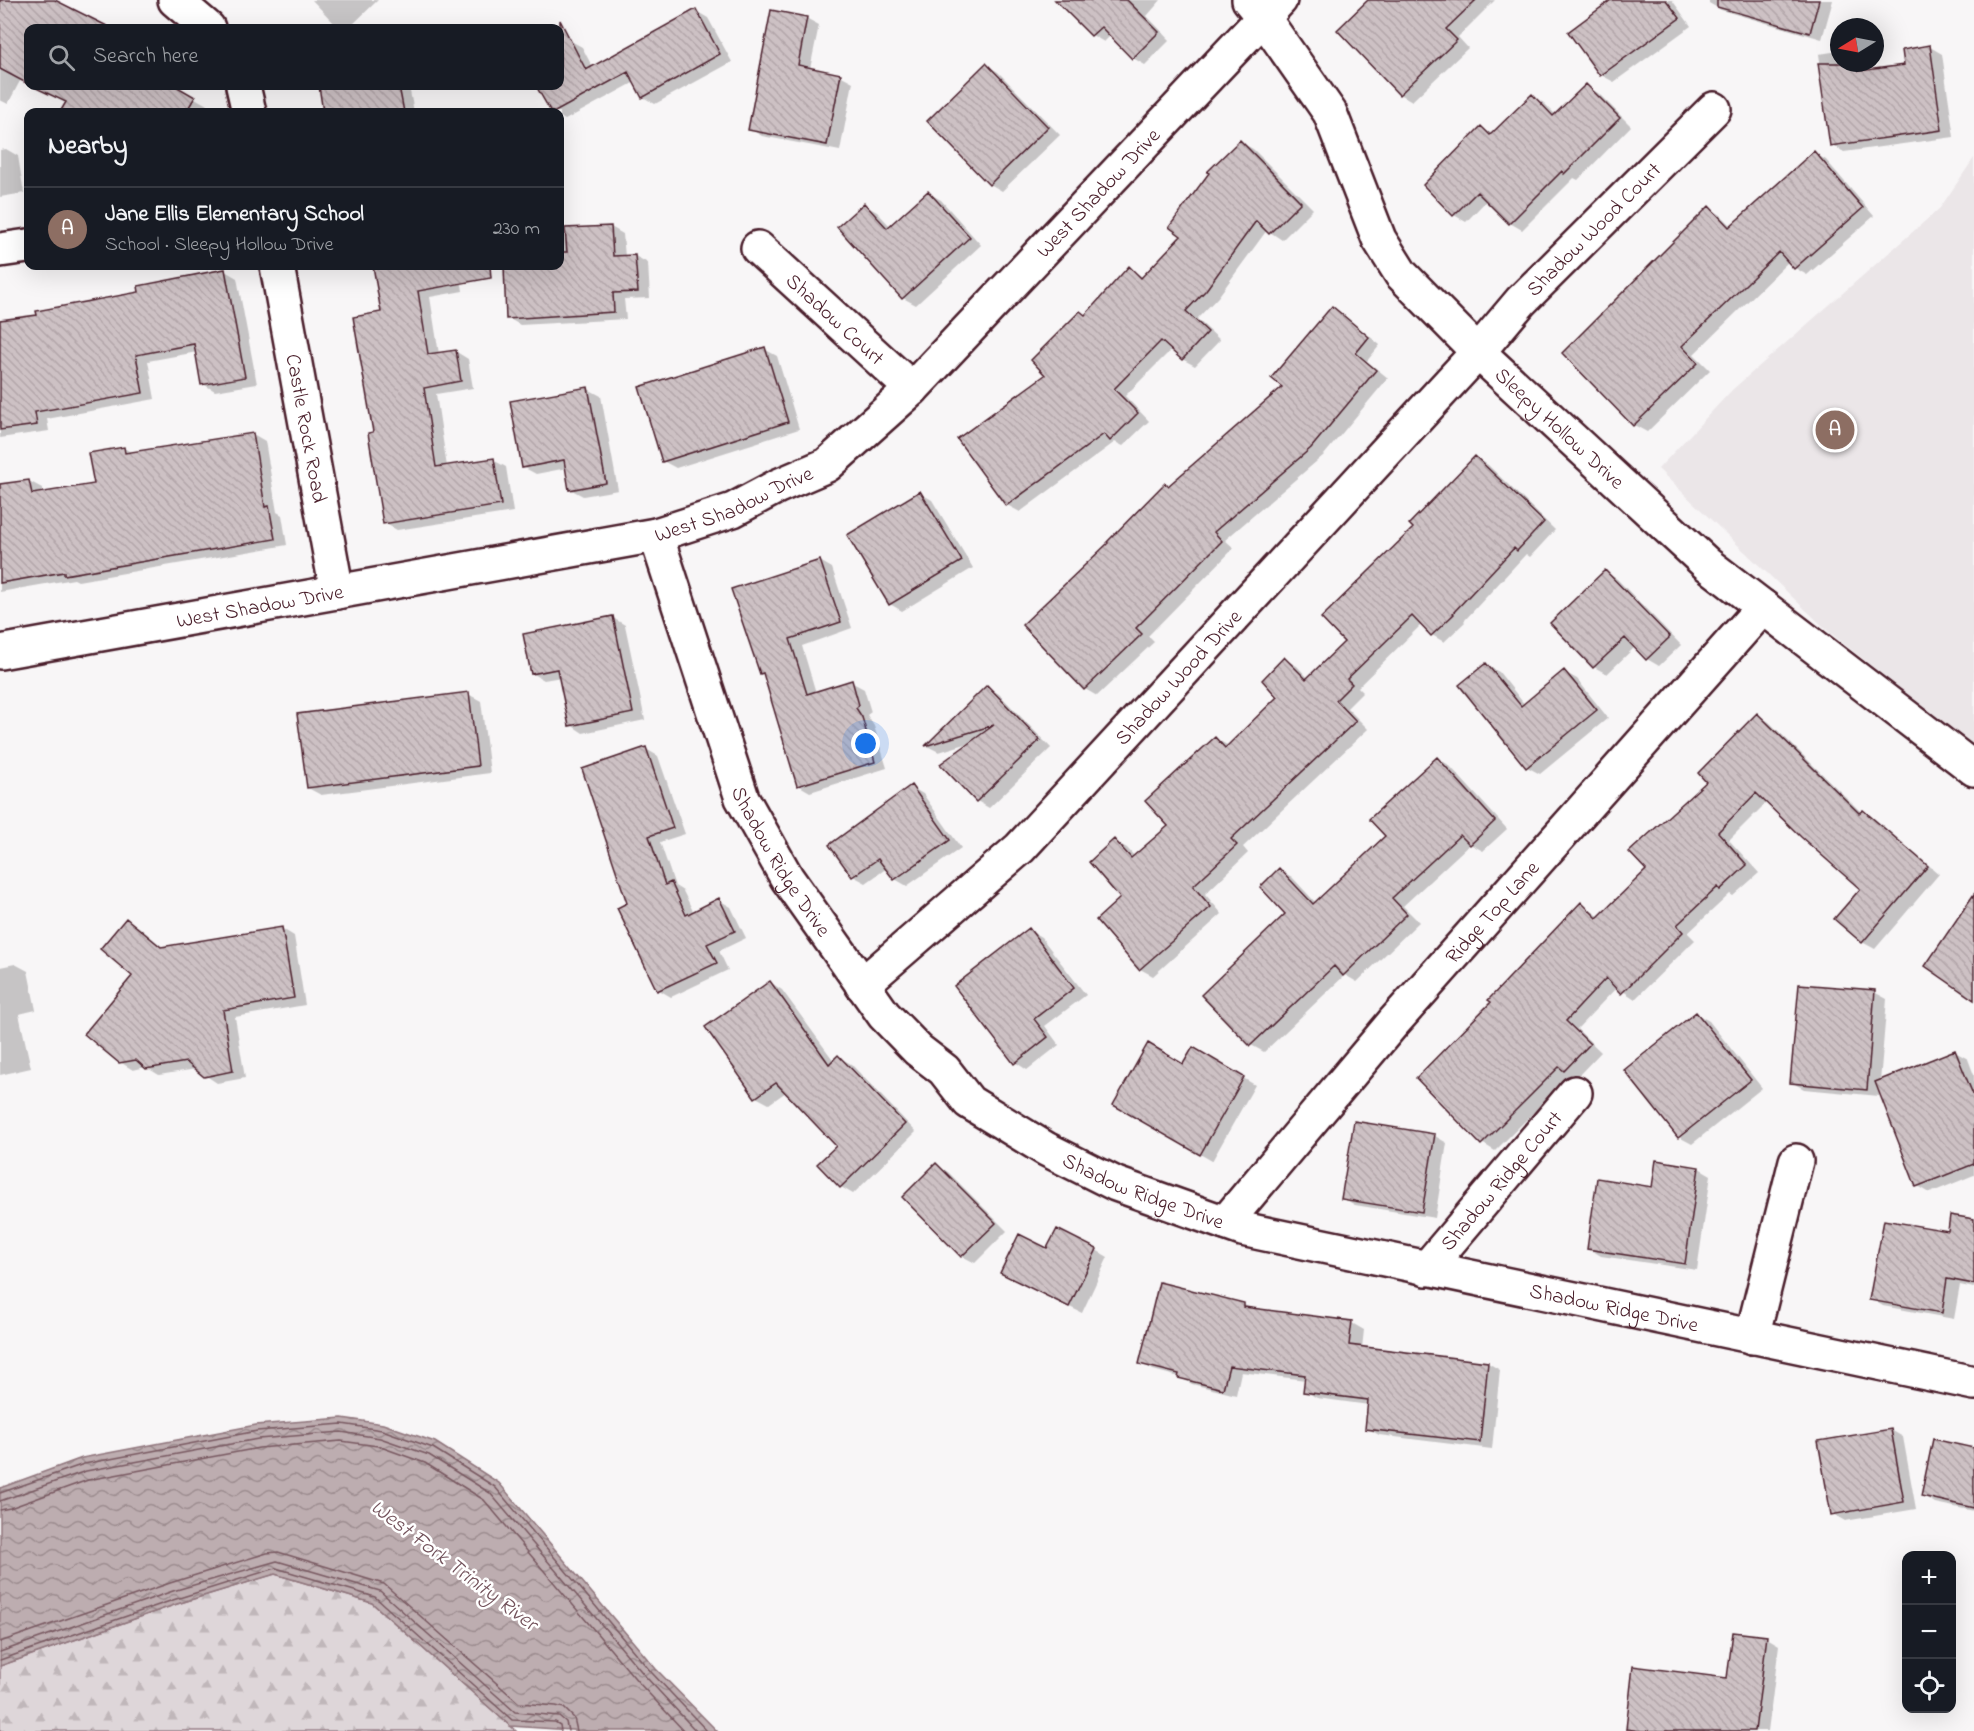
<!DOCTYPE html>
<html lang="en">
<head>
<meta charset="utf-8">
<style>
	:root { --surface:#171b24; --page:#242831; --text:#f1f3f6; --muted:#9ea1a6; --line:#363941; --accent:#ea580c }
	body { margin:0; font-family:"Indie Flower",sans-serif; background:var(--page); color:var(--text) }
	.controls { position:absolute; right:18px; bottom:18px; display:grid; overflow:hidden; border-radius:12px; box-shadow:0 6px 24px #0002 }
	.controls button { width:54px; height:54px; display:grid; place-items:center; padding:0; border:0; border-bottom:2px solid var(--line); background:var(--surface); color:var(--text); font:30px sans-serif }
	.compass { position:absolute; left:1830px; top:18px; width:54px; height:54px; border-radius:50%; background:var(--surface); box-shadow:0 6px 24px #0002; rotate:260deg }
	.you { position:absolute; left:866px; top:744px; width:21px; height:21px; margin:-15px; border:4px solid #fff; border-radius:50%; background:#1a73e8; box-shadow:0 0 0 9px #1a73e833 }
	.badge { display:grid; place-items:center; width:39px; height:39px; border-radius:50%; background:var(--accent); color:#fff; font-size:20px; font-weight:700 }
	.pin { position:absolute; translate:-50% -50%; border:3px solid #fff; box-shadow:0 2px 6px #0006 }
	.list { margin:0; padding:0; list-style:none }
	h2 { display:flex; justify-content:space-between; align-items:center; height:78px; margin:0; padding:0 24px; font-size:26px }
	h2 small { font-size:20px; font-weight:400; color:var(--muted) }
	.list li { display:grid; grid-template-columns:39px 1fr auto; gap:18px; align-items:center; box-sizing:border-box; height:84px; padding:0 24px; border-top:2px solid var(--line) }
	.list b { display:block; font-size:22px; white-space:nowrap }
	.list p { margin:0; font-size:20px; white-space:nowrap; color:var(--muted) }
	.list em { font-size:20px; font-style:normal; color:var(--muted) }
	.icon { flex:none; width:33px; height:33px; fill:none; stroke:currentColor; stroke-width:2; stroke-linecap:round; stroke-linejoin:round }
	.map { position:relative; flex:none; width:1974px; height:1731px; overflow:hidden }
	.search { position:absolute; background:var(--surface); box-shadow:0 6px 24px #0002; left:24px; top:24px; width:540px; height:66px; display:flex; align-items:center; gap:15px; box-sizing:border-box; padding:0 21px; border-radius:12px; color:var(--muted); font-size:22px }
	.panel { position:absolute; background:var(--surface); box-shadow:0 6px 24px #0002; left:24px; top:108px; width:540px; height:162px; border-radius:12px }
	.map>svg:first-child { display:block }
	.built { fill:#ebe6e8 }
	.forest { fill:url(#forest-firs); stroke:#947a82; stroke-width:1.5 }
	.water { fill:url(#water-waves); stroke:#8f747b; stroke-width:1.5 }
	.shadow { fill:#0003 }
	.lines { fill:none; stroke-linecap:round; stroke-linejoin:round }
	.shore { stroke:#785860; stroke-width:1.5 }
	.building { fill:url(#building-back-hatch); stroke:#4a1f2b; stroke-width:1.5 }
	.minor-casing { stroke:#4a1f2b; stroke-width:38 }
	.tertiary-casing { stroke:#4a1f2b; stroke-width:38 }
	.minor { stroke:#fff; stroke-width:33 }
	.tertiary { stroke:#fff; stroke-width:33 }
	.labels { text-anchor:middle; stroke-width:5; stroke-linejoin:round; paint-order:stroke }
	.street-label { font-size:21px; fill:#4a1f2b; stroke:#fff }
	.water-label { font-size:22px; font-style:italic; fill:#72515a; stroke:#fff }
</style>
</head>
<body>
<div class="map">
<svg width="1974" height="1731" viewBox="0 0 1974 1731">
	<defs>
		<pattern id="forest-firs" width="22" height="20" patternUnits="userSpaceOnUse" patternTransform="scale(1.5)"><rect width="22" height="20" fill="#ded6d9"/><path d="M5 1l3.5 6h-7zM16 11l3.5 6h-7z" fill="#c0b7ba"/></pattern>
		<pattern id="water-waves" width="16" height="10" patternUnits="userSpaceOnUse" patternTransform="scale(1.5)"><rect width="16" height="10" fill="#bdadb0"/><path d="M0 5q4-4 8 0t8 0" fill="none" stroke="#9c8c8f"/></pattern>
		<pattern id="building-back-hatch" width="6" height="6" patternUnits="userSpaceOnUse" patternTransform="scale(1.5)"><rect width="6" height="6" fill="#cdc1c4"/><path d="M-1 5l2 2M0 0l6 6M5-1l2 2" fill="none" stroke="#b2a5a9"/></pattern>
	</defs>
	<rect width="100%" height="100%" fill="#f8f6f7"/>
	<filter id="ink" filterUnits="userSpaceOnUse"><feTurbulence type="fractalNoise" baseFrequency=".0167" numOctaves="2"/><feDisplacementMap in="SourceGraphic" scale="12" xChannelSelector="R" yChannelSelector="G"/><feConvolveMatrix kernelMatrix="1 2 1 2 8 2 1 2 1" color-interpolation-filters="sRGB"/></filter>
	<g filter="url(#ink)">
		<path class="built" d="M1974 158V747L1829 632 1658 469 1732 390 1940 208Z"/>
		<path class="forest" d="M275 1574 372 1603 516 1731H0V1666L177 1604Z"/>
		<path class="water" d="M342 1418 383 1424 435 1442 499 1483 656 1669 717 1731H587L510 1726 372 1603 275 1574 177 1604 0 1666V1488L82 1458 256 1425Z"/>
		<path class="shadow" d="M0 0H52L93 22 90 28H28V83L21 79 8 104 0 100Z
			M312 0H378L349 28H343L334 23Z
			M1057 0H1161L1147 16 1170 40 1145 65 1133 58 1111 35 1104 42 1092 35Z
			M1370 0H1495L1458 37 1468 48 1412 101 1400 94 1339 30Z
			M1614 0H1672L1691 26 1614 82 1601 75Z
			M1709 0H1833L1822 39 1721 10 1709 3Z
			M696 11 708 18 732 62 655 104 643 97 635 82 565 120 560 117V112H552L538 86H560V45L569 40 582 47 593 68Z
			M806 18 819 25 810 69 840 75 853 82 840 151 762 136 750 129Z
			M1930 47 1942 54 1954 137 1844 152 1832 145 1819 54 1839 51V63H1868L1869 71 1905 66Z
			M986 65 998 72 1060 135 1002 191 990 184Z
			M34 86H174L207 105 203 112H67L63 110 67 103Z
			M320 86H409L414 112H325Z
			M1586 86 1598 93 1631 126 1578 180 1574 178 1522 230 1510 223 1487 200 1466 222 1454 215 1481 128 1493 134 1532 96 1544 103 1556 115Z
			M1240 142 1253 149 1313 209 1282 240 1267 230 1218 297 1197 319 1220 340 1195 366 1182 359 1172 349 1125 396 1149 421 1123 446 1115 442 1020 512 1007 505 1048 375 1086 316 1129 268 1144 278 1183 236Z
			M6 149 18 156 24 193 0 197V150Z
			M1814 153 1826 160 1874 216 1807 275 1795 268 1789 261 1694 354 1710 370 1647 432 1634 425 1565 353 1709 208 1721 215 1732 226Z
			M928 193 941 200 981 245 916 305 903 298 840 227 864 205 877 212 891 227Z
			M611 227 623 234 625 257 635 256 648 263 650 298 624 299 626 319 520 325 508 318 505 266H560V236Z
			M375 266H459L463 291 430 297 439 354 455 351 468 359 473 388 436 394 447 467 493 460 506 467 513 512 397 530 384 523 374 434 383 313Z
			M225 271 237 278 257 384 215 391 203 384 197 352 148 361 155 399 47 419 49 431 0 438V322L39 316 141 293Z
			M1332 308 1344 315 1380 345 1367 361 1388 378 1324 455 1225 540 1234 548 1148 636 1154 642 1097 696 1085 689 1169 487 1284 387Z
			M764 349 777 356 799 429 676 468 663 461Z
			M588 389 601 396 618 490 583 496 570 489 567 468 536 474 523 467Z
			M253 434 265 441 277 512 282 515 287 545 78 581 74 579 0 592V486L29 481 42 488V494L95 485 124 448 134 454Z
			M1475 457 1488 465 1555 530 1530 557 1526 554 1464 621 1465 622 1444 642 1432 635 1422 624 1358 687 1363 692 1347 708 1368 729 1243 847 1248 853 1205 894 1222 914 1153 976 1140 969 1122 898 1114 841 1127 848 1135 857 1170 826 1216 739 1229 746 1279 697 1284 659 1297 666 1309 679 1347 642 1416 528Z
			M920 493 932 500 973 568 902 611 890 604Z
			M820 561 832 568 852 628 802 646 816 693 851 682 864 689 871 712 867 715 874 726 887 768 810 792 798 785 765 675 761 673Z
			M1605 572 1617 579 1681 645 1659 666 1647 659 1635 647 1607 674 1594 667 1552 623Z
			M613 618 625 625 645 720 583 733 571 725 561 677 544 680 532 673Z
			M1486 665 1499 672 1525 705 1564 672 1577 679 1608 718 1540 774 1527 767 1461 685Z
			M987 687 999 694 1051 748 989 808 977 801 972 742 939 752 927 746Z
			M468 694 481 701 490 773 321 795 308 788Z
			M1757 714 1769 722 1862 813 1875 819 1939 874 1875 949 1862 942V889L1767 802 1729 840 1759 873 1733 896 1730 894 1688 933 1695 940 1635 999 1617 987 1577 1029 1601 1052 1577 1077 1572 1074 1495 1151 1482 1143 1493 1002 1582 904 1600 917 1648 870Z
			M646 749 658 756 685 834 660 842 675 886 683 891 694 913 719 900 731 907 746 938 719 951 728 970 671 997 659 990 629 904Z
			M1437 758 1449 765 1507 829 1483 851 1470 844 1403 906 1419 922 1357 982 1345 975 1264 1052 1251 1045 1203 995 1288 914 1279 870 1292 877 1316 903 1387 836Z
			M911 787 923 794 961 848 907 886 895 879 887 868 866 883 853 876 831 845Z
			M126 920 139 927 164 948 281 928 294 936 305 1005 235 1017 245 1078 217 1083 196 1069 159 1075 146 1067 133 1070 120 1062 134 976Z
			M1029 930 1041 937 1086 995 1045 1026 1059 1045 1027 1070 1015 1062Z
			M15 964 28 971 36 1010 19 1014 31 1068 0 1075V967Z
			M770 982 782 990 834 1061 838 1057 851 1064 916 1132 853 1194 841 1187 839 1146 786 1092 769 1104 756 1097Z
			M1874 992 1887 999 1880 1082 1955 1052 1968 1059 1974 1075V1175L1930 1193 1918 1186 1879 1088V1096L1804 1089 1791 1082Z
			M1697 1014 1709 1021 1762 1088 1692 1144 1679 1137 1626 1070Z
			M1194 1049 1255 1085 1212 1161 1115 1105 1184 1066Z
			M1435 1136 1447 1143 1435 1218 1355 1205 1343 1198Z
			M936 1165 948 1172 1007 1231 975 1263 962 1256 904 1197Z
			M1699 1168 1711 1175 1697 1270 1601 1256 1588 1248 1654 1189Z
			M1974 1220V1288L1960 1285 1954 1319 1883 1306 1871 1299 1949 1233Z
			M1048 1250H1096L1108 1257 1082 1313 1014 1280Z
			M1244 1305 1252 1309 1352 1323 1364 1330 1362 1348 1488 1363 1500 1370 1492 1449 1379 1435 1367 1428 1369 1405 1317 1398 1305 1391 1306 1380 1241 1372 1236 1395 1192 1384 1179 1377 1153 1370 1141 1363Z
			M1891 1430 1903 1437 1916 1509 1845 1521 1833 1514Z
			M1974 1450V1511L1935 1503 1922 1495Z
			M1767 1638 1779 1645 1768 1731H1632L1627 1728 1729 1680Z"/>
		<g class="lines">
			<path class="shore" d="M0 1493 84 1464 257 1431 342 1424 382 1430 433 1448 495 1487 652 1673 707 1731
				M0 1501 86 1471 258 1439 341 1432 380 1438 429 1455 490 1493 646 1677 696 1731
				M0 1510 10 1508 88 1480 259 1448 341 1441 378 1446 425 1463 484 1500 639 1683 684 1731
				M0 1642 170 1583 267 1553 278 1552 384 1584 519 1703 556 1706 564 1708 574 1718 577 1731
				M0 1652 173 1591 277 1561 380 1591 515 1712 559 1716 566 1722 568 1731
				M0 1660 176 1599 276 1568 375 1597 512 1720 555 1722 560 1725 561 1731"/>
		</g>
		<path class="building" d="M0 0H55L111 28H28V84L0 69Z
			M1055 0H1127L1159 32 1132 59 1101 27 1091 36Z
			M1368 0H1476L1446 29 1457 40 1399 95 1337 30Z
			M1611 0H1666L1680 18 1600 76 1568 32Z
			M1717 0H1819L1810 33 1717 7Z
			M696 9 720 54 642 98 628 72 555 112H551L536 86H560V20L586 70Z
			M771 10 807 17 798 65 841 74 827 145 748 130Z
			M1930 45 1942 130 1830 146 1818 63H1857L1859 71 1904 65 1902 50Z
			M986 63 1048 127 989 185 927 121Z
			M1586 84 1620 118 1564 174 1562 171 1509 224 1477 192 1453 216 1423 185 1481 126 1490 135 1532 94 1553 116Z
			M32 86H176L195 97 186 112H60L66 102Z
			M319 86H399L404 112H323Z
			M1240 140 1301 202 1269 234 1256 221 1206 290 1186 311 1208 332 1182 360 1161 341 1114 389 1138 413 1110 441 1104 434 1006 506 957 439 1045 375 1031 360 1080 311 1085 315 1129 266 1141 278 1181 236 1169 227 1209 173 1207 172Z
			M1814 151 1863 208 1794 269 1779 252 1682 346 1698 363 1633 426 1562 353 1709 206 1729 227Z
			M928 191 970 237 902 299 837 227 864 203 887 228Z
			M611 226 613 256 635 255 638 292 613 293 614 312 506 319 504 266H560V252H567L565 228Z
			M373 266H490L491 278 418 291 428 354 456 350 461 381 424 388 436 467 494 458 501 505 383 524 368 433 373 432 353 317 381 312Z
			M225 269 245 377 201 385 194 344 136 355 143 393 35 412 37 425 0 430V320L37 315 36 311 139 292 138 286Z
			M1332 306 1369 337 1356 353 1376 370 1311 448 1214 532 1222 541 1136 628 1142 634 1084 690 1022 625 1108 543 1107 542 1165 483 1168 486 1282 387 1271 378Z
			M765 347 788 422 662 462 639 387Z
			M588 387 606 483 569 490 564 460 522 468 510 401Z
			M253 433 265 507 269 506 275 539 64 575V572L0 583V484L29 480 32 494 94 484 88 453 124 447 125 453Z
			M1475 456 1544 522 1517 551 1514 548 1453 613 1454 614 1431 636 1412 616 1347 679 1352 684 1336 700 1356 721 1231 839 1237 845 1193 886 1211 907 1139 970 1096 920 1120 898 1089 862 1114 839 1131 858 1168 826 1145 801 1215 737 1225 748 1277 697 1262 680 1284 657 1306 679 1344 642 1321 618 1413 528 1409 524Z
			M920 491 962 561 889 605 847 535Z
			M820 560 841 622 790 639 807 694 852 680 859 705 856 708 862 717 875 762 797 786 763 673 760 674 731 589Z
			M1605 570 1670 637 1646 660 1625 638 1593 668 1550 623Z
			M613 616 633 713 569 726 557 669 531 674 523 634Z
			M1486 663 1521 706 1564 670 1597 710 1526 768 1459 685Z
			M987 685 1040 740 976 802 940 764 994 725 925 746Z
			M469 692 478 766 307 788 297 714Z
			M1757 713 1859 813 1863 810 1928 866 1862 943 1834 919 1860 889 1801 837 1756 793 1718 832 1747 865 1720 890 1718 887 1677 925 1683 932 1621 994 1606 978 1566 1021 1590 1044 1564 1071 1559 1067 1481 1145 1416 1078 1491 1002 1488 1000 1581 902 1597 918 1646 870 1629 852 1706 782 1698 773Z
			M646 747 673 828 649 836 665 885 671 882 686 915 719 898 735 931 707 944 717 963 657 991 617 908 627 903 582 769Z
			M1437 757 1495 821 1470 845 1460 835 1392 898 1407 914 1343 976 1334 966 1250 1046 1201 995 1285 914 1260 887 1279 868 1313 904 1385 836 1369 819Z
			M911 785 950 840 894 880 878 859 852 877 829 845Z
			M1974 894V1000L1925 966Z
			M126 918 161 947 282 927 294 998 223 1010 233 1071 204 1077 186 1062 146 1069 136 1060 119 1063 84 1034 132 976 100 949Z
			M1029 928 1074 988 1034 1019 1048 1037 1014 1064 954 986Z
			M770 981 829 1064 838 1055 905 1124 840 1188 817 1164 836 1146 776 1083 755 1098 705 1027Z
			M1799 984 1875 990 1867 1090 1790 1083Z
			M1696 1012 1751 1080 1678 1138 1624 1070Z
			M1148 1043 1183 1064 1193 1047 1244 1077 1200 1155 1113 1105Z
			M1955 1050 1974 1097V1164L1916 1187 1875 1082Z
			M1354 1121 1435 1134 1422 1212 1341 1199Z
			M1656 1160 1699 1167 1685 1264 1587 1249 1597 1178 1652 1187Z
			M936 1163 996 1223 961 1257 902 1197Z
			M1950 1215 1974 1219V1284L1947 1279 1942 1313 1869 1300 1884 1220 1948 1231Z
			M1057 1229 1097 1249 1069 1307 1000 1273 1019 1234 1047 1248Z
			M1159 1282 1244 1303V1307L1352 1321 1349 1345 1488 1362 1480 1442 1365 1429 1368 1400 1303 1392 1305 1375 1229 1366 1223 1389 1178 1378 1179 1374 1139 1364Z
			M1891 1429 1904 1502 1831 1515 1818 1441Z
			M1933 1439 1974 1448V1508L1921 1496Z
			M1733 1632 1767 1636 1755 1731H1640L1626 1729 1633 1666 1727 1678Z"/>
		<g class="lines">
			<g class="minor-casing">
				<g id="minor">
					<path d="M175 0 208 28"/>
					<path id="s1" d="M1249 0 1263 17 1330 113 1379 239 1401 274 1478 352 1707 564 1974 769"/>
					<path d="M243 86 249 112"/>
					<path id="s2" d="M758 248 912 389"/>
					<path d="M0 250 28 246"/>
					<path id="s3" d="M277 266 337 592"/>
					<path id="s4" d="M656 535 742 798 787 878 884 1015 918 1050 944 1070 969 1102 1046 1149 1116 1184 1242 1229 1974 1383"/>
					<path id="s5" d="M862 985 1020 848 1478 352 1521 301 1714 109"/>
					<path id="s6" d="M1225 1223 1393 1023 1763 607"/>
					<path id="s7" d="M1426 1269 1575 1093"/>
					<path d="M1752 1337 1796 1161"/>
				</g>
			</g>
			<g class="tertiary-casing">
				<g id="tertiary">
					<path id="s8" d="M0 652 656 535 733 510 778 486 827 465 912 389 1280 0"/>
				</g>
			</g>
			<use href="#minor" class="minor"/>
			<use href="#tertiary" class="tertiary"/>
		</g>
	</g>
	<g class="labels">
		<g class="street-label">
			<text dy="7" stroke="none"><textPath href="#s8" startOffset="1236">West Shadow Drive</textPath></text>
			<text dy="7" stroke="none"><textPath href="#s5" startOffset="1053">Shadow Wood Court</textPath></text>
			<text dy="7" stroke="none"><textPath href="#s2" startOffset="105">Shadow Court</textPath></text>
			<text dy="7" stroke="none"><textPath href="#s1" startOffset="537">Sleepy Hollow Drive</textPath></text>
			<text dy="7" stroke="none"><textPath href="#s3" startOffset="165">Castle Rock Road</textPath></text>
			<text dy="7" stroke="none"><textPath href="#s8" startOffset="750">West Shadow Drive</textPath></text>
			<text dy="7" stroke="none"><textPath href="#s8" startOffset="264">West Shadow Drive</textPath></text>
			<text dy="7" stroke="none"><textPath href="#s5" startOffset="442">Shadow Wood Drive</textPath></text>
			<text dy="7" stroke="none"><textPath href="#s4" startOffset="351">Shadow Ridge Drive</textPath></text>
			<text dy="7" stroke="none"><textPath href="#s6" startOffset="410">Ridge Top Lane</textPath></text>
			<text dy="7" stroke="none"><textPath href="#s7" startOffset="116">Shadow Ridge Court</textPath></text>
			<text dy="7" stroke="none"><textPath href="#s4" startOffset="855">Shadow Ridge Drive</textPath></text>
			<text dy="7" stroke="none"><textPath href="#s4" startOffset="1341">Shadow Ridge Drive</textPath></text>
		</g>
		<g class="water-label">
			<text transform="translate(455 1564) rotate(37)" y="8">West Fork Trinity River</text>
		</g>
	</g>
</svg>
<div class="controls">
<button>+</button>
<button>−</button>
<button><svg class="icon" aria-label="locate" viewBox="0 0 24 24"><circle cx="12" cy="12" r="6"/><path d="M12 2v4M12 18v4M2 12h4M18 12h4"/></svg></button>
</div>
<svg class="compass" viewBox="-18 -18 36 36"><path d="M0-13l5 13h-10z" fill="#e53935"/><path d="M0 13l5-13h-10z" fill="#9ea1a6"/></svg>
<div class="you"></div>
<div class="pin badge" style="left:1835px;top:430px;background:#8d6e63">A</div>
<div class="search"><svg class="icon" aria-label="search" viewBox="0 0 24 24"><circle cx="10" cy="10" r="6"/><path d="M15 15l6 6"/></svg>Search here</div>
<section class="panel">
<h2>Nearby<small></small></h2>
<ul class="list">
<li><span class="badge" style="background:#8d6e63">A</span><div><b>Jane Ellis Elementary School</b><p>School · Sleepy Hollow Drive</p></div><em>230 m</em></li>
</ul>
</section>
</div>
</body>
</html>
